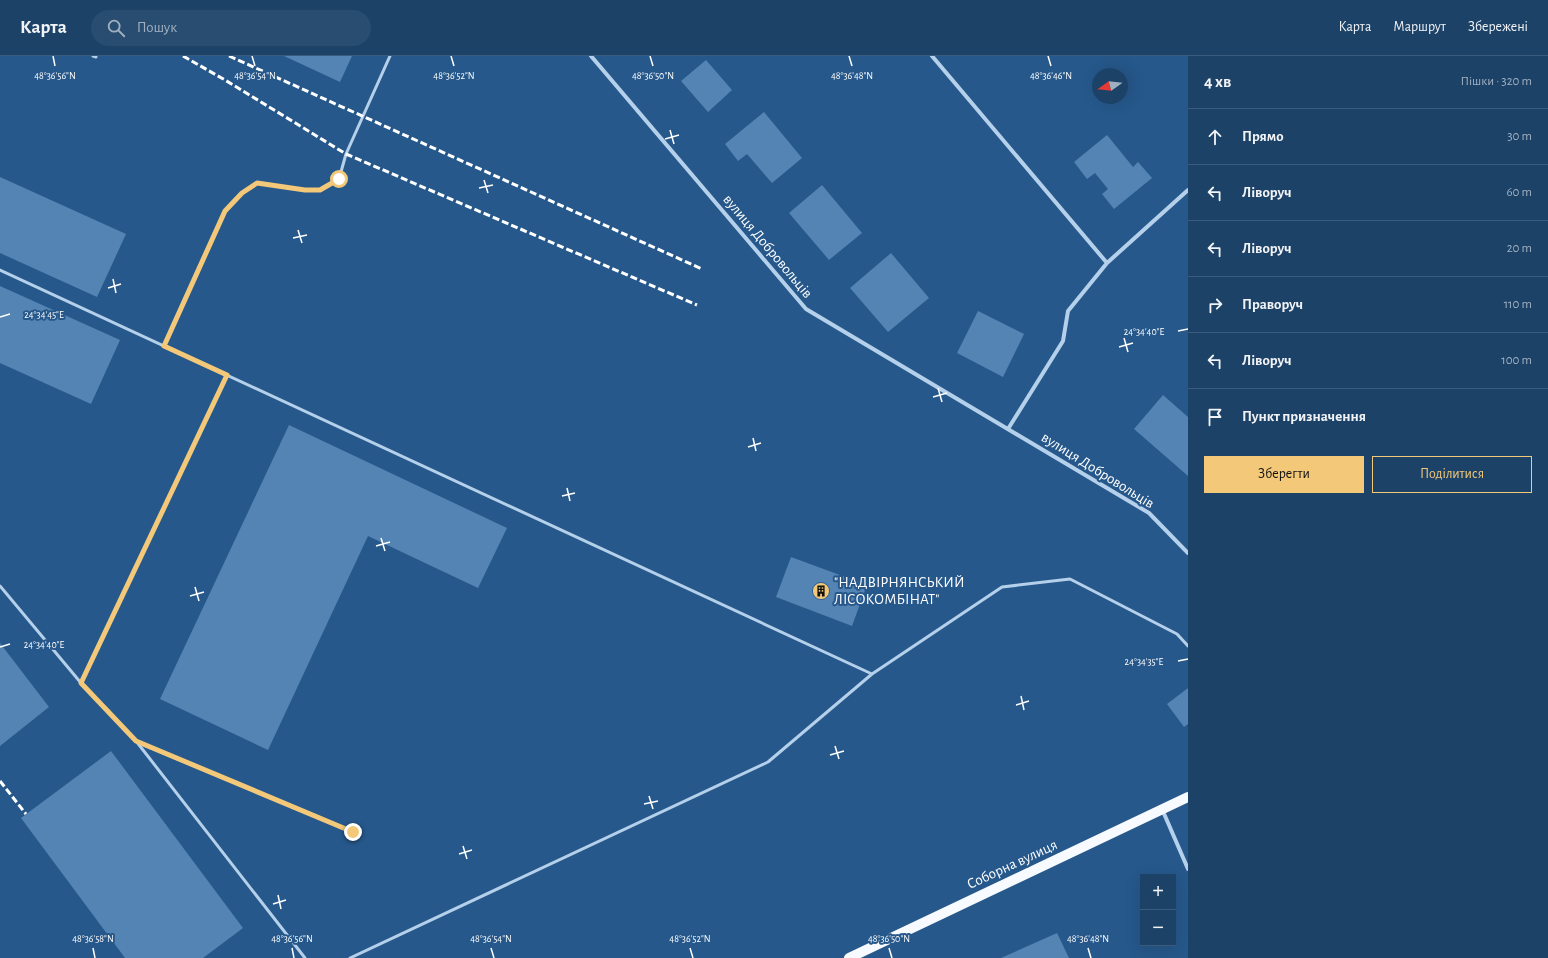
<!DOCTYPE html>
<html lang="uk">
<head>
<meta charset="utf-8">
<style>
	:root { --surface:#1c4268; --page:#294d71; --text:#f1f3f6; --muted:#a0b0c0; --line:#3a5b7c; --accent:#f3c879 }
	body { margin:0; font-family:"Alegreya Sans",sans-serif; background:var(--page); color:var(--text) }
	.controls { position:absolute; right:12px; bottom:12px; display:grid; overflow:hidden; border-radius:0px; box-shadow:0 4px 16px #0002 }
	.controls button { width:36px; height:36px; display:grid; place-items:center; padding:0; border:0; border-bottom:1px solid var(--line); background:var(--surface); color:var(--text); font:20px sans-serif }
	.compass { position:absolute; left:1092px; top:12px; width:36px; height:36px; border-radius:50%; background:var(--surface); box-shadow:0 4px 16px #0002; rotate:255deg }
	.stop { position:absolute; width:12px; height:12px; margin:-9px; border:3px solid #f3c879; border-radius:50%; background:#fff }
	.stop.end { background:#f3c879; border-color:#fff; box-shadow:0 1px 4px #0008 }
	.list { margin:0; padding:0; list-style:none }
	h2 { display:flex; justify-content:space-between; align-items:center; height:52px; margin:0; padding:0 16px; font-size:17px }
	h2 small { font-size:13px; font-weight:400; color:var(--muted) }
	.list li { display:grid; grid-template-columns:26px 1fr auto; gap:12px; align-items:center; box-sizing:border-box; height:56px; padding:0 16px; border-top:1px solid var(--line) }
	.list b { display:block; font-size:15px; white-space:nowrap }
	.list em { font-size:13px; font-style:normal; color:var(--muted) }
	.actions { display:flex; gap:8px; padding:12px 16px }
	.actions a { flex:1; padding:9px 0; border:1px solid var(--accent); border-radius:0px; text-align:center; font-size:14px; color:var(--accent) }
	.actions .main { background:var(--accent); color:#111 }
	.icon { flex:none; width:22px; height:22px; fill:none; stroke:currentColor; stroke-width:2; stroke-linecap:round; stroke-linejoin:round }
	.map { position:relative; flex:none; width:1188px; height:902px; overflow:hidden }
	header { display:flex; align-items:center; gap:24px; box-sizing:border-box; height:56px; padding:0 20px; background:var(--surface); border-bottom:1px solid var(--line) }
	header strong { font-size:19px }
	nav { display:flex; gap:22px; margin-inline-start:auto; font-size:14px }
	.search { width:280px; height:36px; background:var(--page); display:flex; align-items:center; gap:10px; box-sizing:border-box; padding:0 14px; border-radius:22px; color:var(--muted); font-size:15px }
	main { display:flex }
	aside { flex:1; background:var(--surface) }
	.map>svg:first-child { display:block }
	.building { fill:#5384b3 }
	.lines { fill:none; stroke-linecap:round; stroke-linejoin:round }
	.lane { stroke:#b4d0ea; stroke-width:3 }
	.street { stroke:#b4d0ea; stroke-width:4 }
	.primary { stroke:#f7fafe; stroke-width:10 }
	.rail { stroke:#fff; stroke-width:3; stroke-dasharray:7 3; stroke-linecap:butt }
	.route { stroke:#f3c879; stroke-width:5 }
	.ticks { fill:none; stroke:#fff; stroke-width:1.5 }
	.labels { text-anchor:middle; stroke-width:4; stroke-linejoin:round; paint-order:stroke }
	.street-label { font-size:15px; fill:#fff; stroke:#26588b }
	.poi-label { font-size:15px; fill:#fff; stroke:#26588b; text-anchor:start }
	.ticks-label { font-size:10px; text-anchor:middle; fill:#fff; stroke:#26588b; stroke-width:4; stroke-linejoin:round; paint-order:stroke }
</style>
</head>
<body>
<header>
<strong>Карта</strong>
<div class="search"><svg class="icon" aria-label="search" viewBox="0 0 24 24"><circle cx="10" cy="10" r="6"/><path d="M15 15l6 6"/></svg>Пошук</div>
<nav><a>Карта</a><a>Маршрут</a><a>Збережені</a></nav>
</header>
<main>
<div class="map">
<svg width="1188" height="902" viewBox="0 0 1188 902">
	<rect width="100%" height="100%" fill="#26588b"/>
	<path class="building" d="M284 0H352L340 26Z
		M706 4 732 34 708 56 681 25Z
		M764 56 802 102 772 127 747 98 738 105 725 88Z
		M1107 79 1133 111 1138 106 1152 122 1114 153 1102 138 1108 133 1095 117 1087 123 1074 106Z
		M0 121 126 178 97 241 0 197Z
		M822 129 862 177 829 204 789 157Z
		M891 197 929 242 888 276 850 232Z
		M0 230 120 284 91 348 0 307Z
		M978 255 1024 278 1003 321 957 297Z
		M1163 339 1188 361V420L1134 373Z
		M289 369 507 472 478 532 368 480 268 694 160 643Z
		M791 501 867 529 852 570 776 541Z
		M0 587 49 651 0 690Z
		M1188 632V668L1184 671 1167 648Z
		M111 695 243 872 203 902H125L21 762Z
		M1057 877 1069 902H1001Z"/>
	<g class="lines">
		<path class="lane" d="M93 0 96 1
			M0 214 872 618 1002 531 1070 523 1177 578 1188 590
			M164 289 225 155 242 137 257 127 305 134H320L339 123 346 98 390 0
			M0 530 81 627 136 685 305 902
			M81 627 227 319
			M137 686 353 776
			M350 902 768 706 872 618"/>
		<path class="street" d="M591 0 806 253 1149 457 1188 497
			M932 0 1107 207
			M1008 373 1063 285 1068 255 1107 207 1188 134
			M1162 753 1188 813"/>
		<path class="primary" d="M849 902 1188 741"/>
		<path class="rail" d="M183 0 225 24 346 98 697 249
			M229 0 702 213
			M0 725 26 758"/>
	</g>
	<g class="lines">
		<path class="route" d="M339 123 320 134H305L257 127 242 137 225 155 164 290 227 319 81 627 136 685 353 776"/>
	</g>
	<path class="ticks" d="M53 0 55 10M252 0 255 10M451 0 454 10M650 0 653 10M849 0 852 10M1048 0 1051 10M670 74 674 88M665 83 679 79M484 124 488 137M479 132 493 129M298 174 302 187M293 182 307 179M113 223 116 237M108 232 121 228M0 261 10 258M1178 275 1188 273M1124 282 1128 296M1119 291 1133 287M938 332 942 346M933 341 947 337M753 382 756 395M748 391 761 387M567 432 570 445M562 440 575 437M381 482 385 495M376 490 390 486M195 531 199 545M190 540 204 536M0 591 10 588M1178 605 1188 603M1021 640 1024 654M1016 649 1029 645M835 690 839 703M830 699 844 695M649 740 653 753M644 748 658 745M463 790 467 803M459 798 472 794M278 839 281 853M273 848 286 844M93 892 95 902M292 892 294 902M491 892 494 902M690 892 693 902M889 892 892 902M1088 892 1091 902"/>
	<defs>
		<g id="building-disc" transform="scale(0.9)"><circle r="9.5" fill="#f3c879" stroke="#26588b"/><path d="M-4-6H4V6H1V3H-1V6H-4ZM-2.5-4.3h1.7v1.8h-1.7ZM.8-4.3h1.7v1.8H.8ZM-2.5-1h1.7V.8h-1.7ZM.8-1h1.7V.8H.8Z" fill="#111"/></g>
	</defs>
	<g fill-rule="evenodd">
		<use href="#building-disc" x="821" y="535"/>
	</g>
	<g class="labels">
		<g class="street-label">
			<text transform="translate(768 190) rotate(50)" y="5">вулиця Добровольців</text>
			<text transform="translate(1098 414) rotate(32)" y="5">вулиця Добровольців</text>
			<text transform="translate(1012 808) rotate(-25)" y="5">Соборна вулиця</text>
		</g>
		<g class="poi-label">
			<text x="834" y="531">"НАДВІРНЯНСЬКИЙ<tspan x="834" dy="17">ЛІСОКОМБІНАТ"</tspan></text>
		</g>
	</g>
	<g class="ticks-label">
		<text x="55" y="23">48°36'56"N</text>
		<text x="255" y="23">48°36'54"N</text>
		<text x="454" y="23">48°36'52"N</text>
		<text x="653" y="23">48°36'50"N</text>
		<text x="852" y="23">48°36'48"N</text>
		<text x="1051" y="23">48°36'46"N</text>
		<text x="44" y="262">24°34'45"E</text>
		<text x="1144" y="279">24°34'40"E</text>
		<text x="44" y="592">24°34'40"E</text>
		<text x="1144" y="609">24°34'35"E</text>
		<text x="93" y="886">48°36'58"N</text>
		<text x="292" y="886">48°36'56"N</text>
		<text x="491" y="886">48°36'54"N</text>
		<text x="690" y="886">48°36'52"N</text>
		<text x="889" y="886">48°36'50"N</text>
		<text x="1088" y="886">48°36'48"N</text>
	</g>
</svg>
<div class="controls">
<button>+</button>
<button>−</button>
</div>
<svg class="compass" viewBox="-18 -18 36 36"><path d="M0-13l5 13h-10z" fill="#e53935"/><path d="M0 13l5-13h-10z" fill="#a0b0c0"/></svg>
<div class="stop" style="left:339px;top:123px"></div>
<div class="stop end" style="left:353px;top:776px"></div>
</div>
<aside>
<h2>4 хв<small>Пішки · 320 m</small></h2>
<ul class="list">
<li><svg class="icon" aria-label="ahead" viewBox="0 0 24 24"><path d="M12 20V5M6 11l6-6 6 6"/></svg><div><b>Прямо</b></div><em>30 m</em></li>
<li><svg class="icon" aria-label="left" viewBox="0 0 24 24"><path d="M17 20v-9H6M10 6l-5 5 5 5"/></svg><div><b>Ліворуч</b></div><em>60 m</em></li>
<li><svg class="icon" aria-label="left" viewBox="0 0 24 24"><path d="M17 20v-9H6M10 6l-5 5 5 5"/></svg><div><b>Ліворуч</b></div><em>20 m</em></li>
<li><svg class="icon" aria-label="right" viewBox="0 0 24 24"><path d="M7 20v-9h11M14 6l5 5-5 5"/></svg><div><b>Праворуч</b></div><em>110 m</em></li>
<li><svg class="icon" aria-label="left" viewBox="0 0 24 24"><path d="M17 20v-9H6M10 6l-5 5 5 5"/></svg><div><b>Ліворуч</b></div><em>100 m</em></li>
<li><svg class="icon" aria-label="arrive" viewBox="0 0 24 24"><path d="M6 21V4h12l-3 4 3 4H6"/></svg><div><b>Пункт призначення</b></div></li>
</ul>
<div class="actions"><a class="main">Зберегти</a><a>Поділитися</a></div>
</aside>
</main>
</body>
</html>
